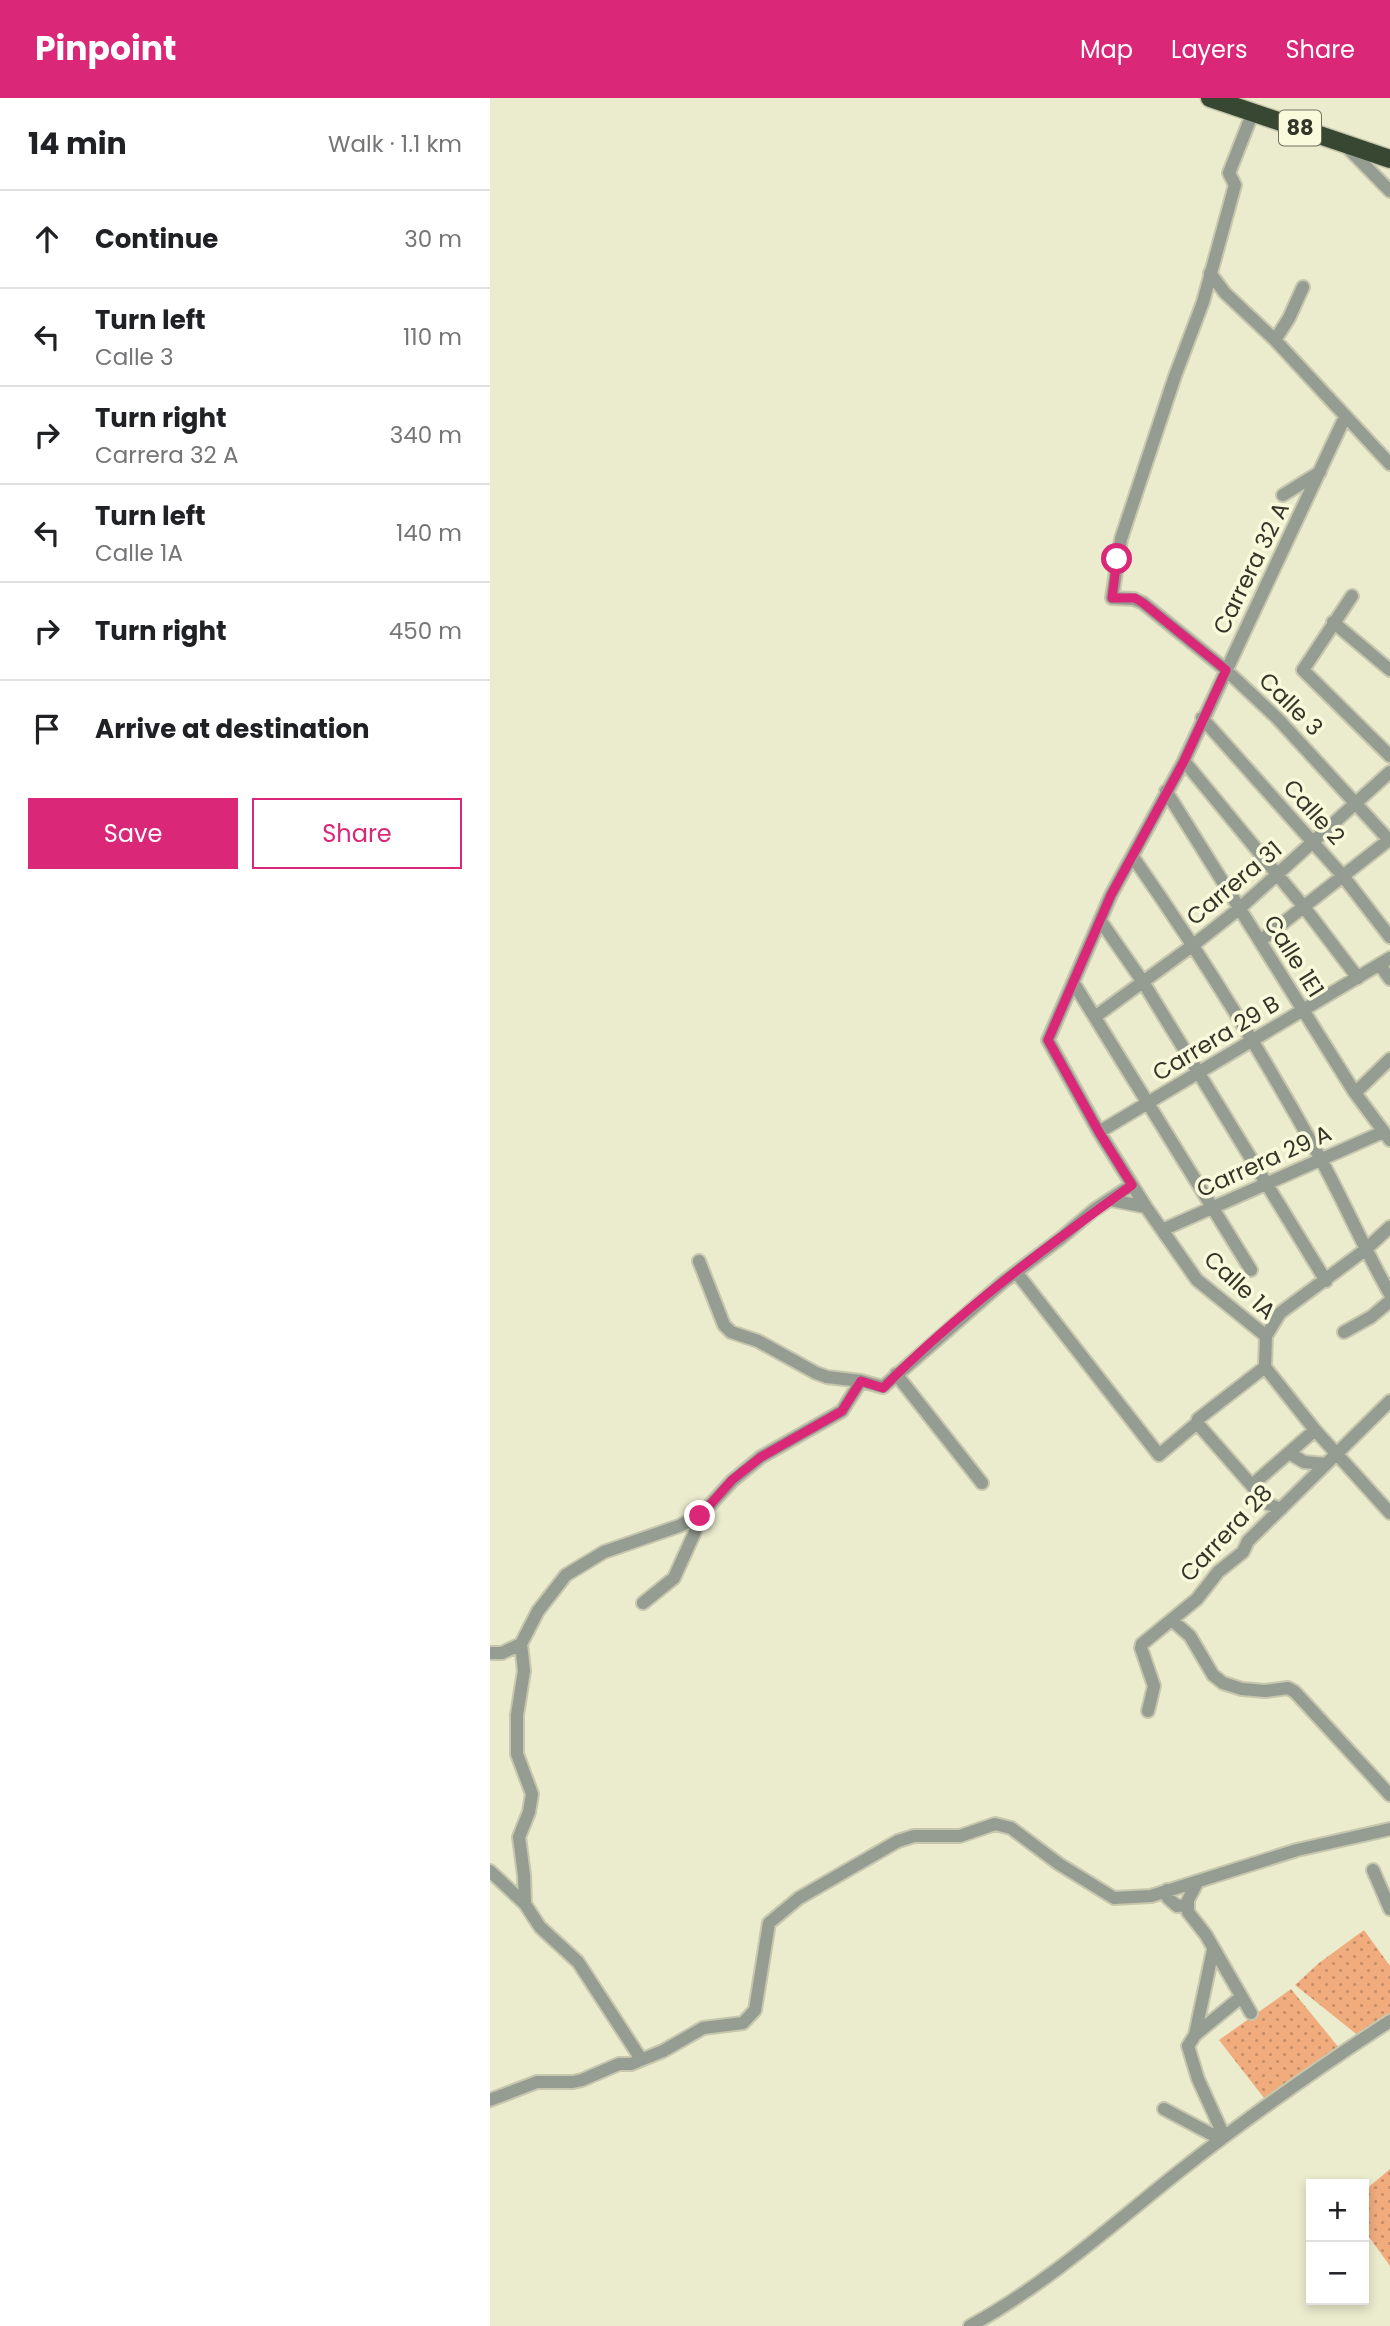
<!DOCTYPE html>
<html lang="en">
<head>
<meta charset="utf-8">
<style>
	:root { --surface:#fff; --page:#f6f6f6; --text:#202124; --muted:#757577; --line:#e0e0e0; --accent:#db2777 }
	body { margin:0; font-family:Poppins,sans-serif; background:var(--page); color:var(--text) }
	.controls { position:absolute; right:21px; bottom:21px; display:grid; overflow:hidden; border-radius:0px; box-shadow:0 4px 10px #0003 }
	.controls button { width:63px; height:63px; display:grid; place-items:center; padding:0; border:0; border-bottom:2px solid var(--line); background:var(--surface); color:var(--text); font:35px sans-serif }
	.stop { position:absolute; width:21px; height:21px; margin:-16px; border:5px solid #db2777; border-radius:50%; background:#fff }
	.stop.end { background:#db2777; border-color:#fff; box-shadow:0 2px 7px #0008 }
	.list { margin:0; padding:0; list-style:none }
	h2 { display:flex; justify-content:space-between; align-items:center; height:91px; margin:0; padding:0 28px; font-size:30px }
	h2 small { font-size:23px; font-weight:400; color:var(--muted) }
	.list li { display:grid; grid-template-columns:46px 1fr auto; gap:21px; align-items:center; box-sizing:border-box; height:98px; padding:0 28px; border-top:2px solid var(--line) }
	.list b { display:block; font-size:26px; white-space:nowrap }
	.list p { margin:0; font-size:23px; white-space:nowrap; color:var(--muted) }
	.list em { font-size:23px; font-style:normal; color:var(--muted) }
	.actions { display:flex; gap:14px; padding:21px 28px }
	.actions a { flex:1; padding:16px 0; border:2px solid var(--accent); border-radius:0px; text-align:center; font-size:24px; color:var(--accent) }
	.actions .main { background:var(--accent); color:#fff }
	.icon { flex:none; width:38px; height:38px; fill:none; stroke:currentColor; stroke-width:2; stroke-linecap:round; stroke-linejoin:round }
	.map { position:relative; flex:none; width:900px; height:2228px; overflow:hidden }
	header { display:flex; align-items:center; gap:42px; box-sizing:border-box; height:98px; padding:0 35px; background:var(--accent); color:#fff }
	header strong { font-size:33px }
	nav { display:flex; gap:38px; margin-inline-start:auto; font-size:24px }
	main { display:flex }
	aside { flex:1; background:var(--surface) }
	.map>svg:first-child { display:block }
	.green { fill:url(#green-dots) }
	.lines { fill:none; stroke-linecap:round; stroke-linejoin:round }
	.minor-casing { stroke:#c6c7ad; stroke-width:16 }
	.highway-casing { stroke:#c6c7ad; stroke-width:21 }
	.minor { stroke:#959c92; stroke-width:12 }
	.highway { stroke:#384732; stroke-width:18 }
	.route { stroke:#db2777; stroke-width:9 }
	.labels { text-anchor:middle; stroke-width:7; stroke-linejoin:round; paint-order:stroke }
	.shield { fill:#f8fadb; stroke:#6f705e; stroke-width:2 }
	.shield-label { font-size:21px; font-weight:bold; fill:#343529 }
	.street-label { font-size:23px; fill:#343529; stroke:#f8fadb }
</style>
</head>
<body>
<header>
<strong>Pinpoint</strong>
<nav><a>Map</a><a>Layers</a><a>Share</a></nav>
</header>
<main>
<aside>
<h2>14 min<small>Walk · 1.1 km</small></h2>
<ul class="list">
<li><svg class="icon" aria-label="ahead" viewBox="0 0 24 24"><path d="M12 20V5M6 11l6-6 6 6"/></svg><div><b>Continue</b></div><em>30 m</em></li>
<li><svg class="icon" aria-label="left" viewBox="0 0 24 24"><path d="M17 20v-9H6M10 6l-5 5 5 5"/></svg><div><b>Turn left</b><p>Calle 3</p></div><em>110 m</em></li>
<li><svg class="icon" aria-label="right" viewBox="0 0 24 24"><path d="M7 20v-9h11M14 6l5 5-5 5"/></svg><div><b>Turn right</b><p>Carrera 32 A</p></div><em>340 m</em></li>
<li><svg class="icon" aria-label="left" viewBox="0 0 24 24"><path d="M17 20v-9H6M10 6l-5 5 5 5"/></svg><div><b>Turn left</b><p>Calle 1A</p></div><em>140 m</em></li>
<li><svg class="icon" aria-label="right" viewBox="0 0 24 24"><path d="M7 20v-9h11M14 6l5 5-5 5"/></svg><div><b>Turn right</b></div><em>450 m</em></li>
<li><svg class="icon" aria-label="arrive" viewBox="0 0 24 24"><path d="M6 21V4h12l-3 4 3 4H6"/></svg><div><b>Arrive at destination</b></div></li>
</ul>
<div class="actions"><a class="main">Save</a><a>Share</a></div>
</aside>
<div class="map">
<svg width="900" height="2228" viewBox="0 0 900 2228">
	<defs>
		<pattern id="green-dots" width="8" height="8" patternUnits="userSpaceOnUse" patternTransform="scale(1.75)"><rect width="8" height="8" fill="#f1ac7e"/><path d="M2 2h.1M6 6h.1" fill="none" stroke="#c48d67" stroke-width="1.8" stroke-linecap="round"/></pattern>
	</defs>
	<rect width="100%" height="100%" fill="#ebecce"/>
	<path class="green" d="M874 1832 900 1868V1915L870 1939 805 1887 829 1865Z
		M801 1891 850 1951 774 2000 729 1942Z
		M900 2071V2168L874 2132V2093Z"/>
	<g class="lines">
		<g class="minor-casing">
			<path id="minor" d="M763 14 739 75 745 87 713 204 685 278 631 441 622 500 644 501 653 505 736 572 788 621 900 743
				M856 48 900 93
				M720 175 735 195 785 242 900 366
				M785 242 799 220 813 189
				M855 319 694 663 621 797 558 942 609 1034 656 1109 707 1182 776 1238 775 1269 825 1332 900 1415
				M793 397 830 374
				M862 498 813 572 900 658
				M843 524 900 572
				M712 620 853 778 900 839
				M694 663 814 809 868 880
				M676 693 865 995 900 1042
				M643 759C710 855 772 955 829 1058 854 1103 874 1151 900 1196
				M610 822 653 884 836 1183
				M770 843 900 741
				M890 867 900 881
				M583 884 761 1172
				M606 918 702 848 750 810 900 674
				M865 995 900 961
				M609 1034 900 860
				M621 1102 656 1109
				M672 1132 893 1034
				M209 1163 234 1227 241 1234 268 1243 326 1275 337 1279 371 1283 393 1289 513 1184 571 1140 604 1112 642 1087
				M526 1174 669 1357 707 1325 708 1321 775 1269
				M854 1234 881 1219 900 1203
				M776 1238 790 1215 875 1152 900 1129
				M406 1276 492 1385
				M707 1325 778 1406 791 1411
				M799 1355 814 1364 835 1366
				M762 1387 825 1332
				M153 1505 184 1480 204 1436 210 1418
				M683 1523 700 1538 723 1577 733 1585 752 1591 775 1593 798 1590 805 1594 900 1697
				M31 1546 34 1573 27 1617V1656L42 1696 39 1714 29 1739 34 1777 35 1806
				M0 1555H12L31 1546 48 1513 76 1477 114 1454 189 1428 210 1418 242 1383 271 1359 352 1313 371 1283
				M658 1613 664 1588 651 1550 652 1546 707 1501 728 1474 753 1454 758 1443 900 1303
				M883 1772 900 1811
				M0 1773 35 1806 50 1829 88 1864 151 1961
				M708 1783 698 1802V1814L716 1837 761 1915
				M677 1792 678 1800 687 1808 697 1807
				M705 1937 723 1852
				M0 2002 47 1984H83L92 1982 129 1966H141L173 1953 213 1930 253 1925 265 1912 279 1825 309 1800 408 1743 424 1738H470L505 1726 521 1730 569 1766 624 1800 661 1798 807 1752 900 1731
				M674 2011 721 2036 732 2034
				M734 2038 708 1981 698 1948 705 1937 751 1899
				M480 2228C557 2186 623 2126 691 2072 758 2019 828 1970 900 1923"/>
		</g>
		<g class="highway-casing">
			<path id="highway" d="M720 0 900 61"/>
		</g>
		<use href="#minor" class="minor"/>
		<use href="#highway" class="highway"/>
	</g>
	<g class="lines">
		<path class="route" d="M210 1418 242 1382 271 1359 352 1313 371 1283 393 1290C468 1214 556 1149 642 1087L609 1034 558 942 621 797 694 663 736 572 653 505 645 500H622L627 461"/>
	</g>
	<g class="labels">
		<rect class="shield" x="789" y="12.5" width="42" height="35" rx="5"/>
		<g class="shield-label">
			<text x="810" y="37">88</text>
		</g>
		<g class="street-label">
			<text transform="translate(761 470) rotate(-64)" y="8">Carrera 32 A</text>
			<text transform="translate(801 606) rotate(45)" y="8">Calle 3</text>
			<text transform="translate(824 714) rotate(48)" y="8">Calle 2</text>
			<text transform="translate(744 785) rotate(-40)" y="8">Carrera 31</text>
			<text transform="translate(804 858) rotate(58)" y="8">Calle 1E1</text>
			<text transform="translate(726 940) rotate(-31)" y="8">Carrera 29 B</text>
			<text transform="translate(774 1063) rotate(-24)" y="8">Carrera 29 A</text>
			<text transform="translate(750 1187) rotate(43)" y="8">Calle 1A</text>
			<text transform="translate(736 1435) rotate(-47)" y="8">Carrera 28</text>
		</g>
	</g>
</svg>
<div class="controls">
<button>+</button>
<button>−</button>
</div>
<div class="stop" style="left:627px;top:461px"></div>
<div class="stop end" style="left:210px;top:1418px"></div>
</div>
</main>
</body>
</html>
